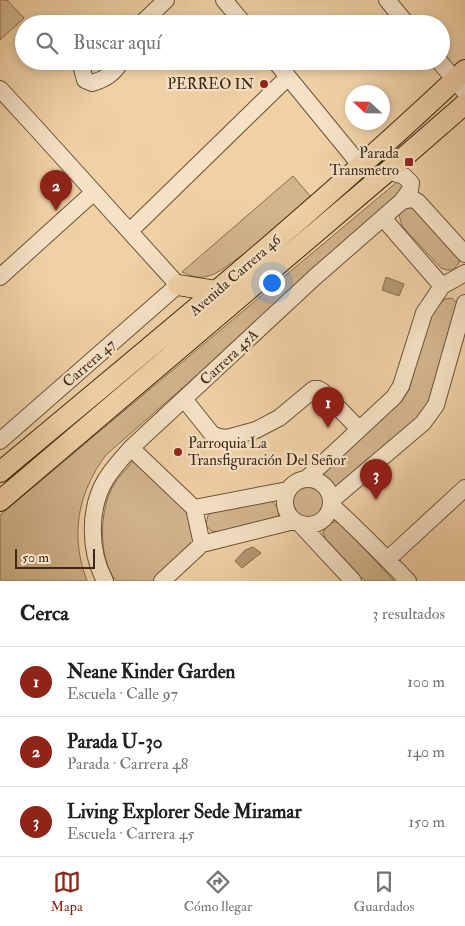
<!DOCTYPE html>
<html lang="es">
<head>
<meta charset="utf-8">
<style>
	:root { --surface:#fff; --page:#f6f6f6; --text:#202124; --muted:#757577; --line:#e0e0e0; --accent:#8f2418 }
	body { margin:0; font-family:"IM FELL Double Pica",serif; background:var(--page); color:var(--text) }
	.compass { position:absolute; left:345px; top:85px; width:45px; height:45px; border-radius:50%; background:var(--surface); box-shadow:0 2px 8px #0003; rotate:292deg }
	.scale { position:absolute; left:15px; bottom:12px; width:80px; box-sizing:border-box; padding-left:5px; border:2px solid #3f2914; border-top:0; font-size:14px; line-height:18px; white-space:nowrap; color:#3f2914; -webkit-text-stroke:4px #f5e1c5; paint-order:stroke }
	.you { position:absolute; left:271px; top:282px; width:18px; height:18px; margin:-12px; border:4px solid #fff; border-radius:50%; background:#1a73e8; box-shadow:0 0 0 8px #1a73e833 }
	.badge { display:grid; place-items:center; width:32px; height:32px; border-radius:50%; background:var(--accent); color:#fff; font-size:16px; font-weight:700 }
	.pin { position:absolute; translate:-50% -41px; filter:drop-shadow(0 1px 2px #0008) }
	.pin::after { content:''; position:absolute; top:26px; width:18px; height:15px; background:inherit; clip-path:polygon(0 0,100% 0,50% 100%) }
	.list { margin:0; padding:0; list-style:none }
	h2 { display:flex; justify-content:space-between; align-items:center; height:65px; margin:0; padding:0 20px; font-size:21px }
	h2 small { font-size:16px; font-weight:400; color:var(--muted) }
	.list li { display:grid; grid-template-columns:32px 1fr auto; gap:15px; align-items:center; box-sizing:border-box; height:70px; padding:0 20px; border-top:1px solid var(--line) }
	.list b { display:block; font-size:19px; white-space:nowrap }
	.list p { margin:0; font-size:16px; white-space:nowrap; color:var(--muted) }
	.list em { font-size:16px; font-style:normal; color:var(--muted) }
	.icon { flex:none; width:28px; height:28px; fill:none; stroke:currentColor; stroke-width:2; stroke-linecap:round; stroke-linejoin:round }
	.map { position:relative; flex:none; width:465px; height:581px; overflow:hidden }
	.search { position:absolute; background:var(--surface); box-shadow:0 2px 8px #0003; left:15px; right:15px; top:15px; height:55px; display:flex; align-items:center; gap:12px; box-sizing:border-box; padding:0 18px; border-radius:28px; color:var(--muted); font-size:19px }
	.sheet { height:275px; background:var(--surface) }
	nav { display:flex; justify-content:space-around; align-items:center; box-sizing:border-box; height:70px; border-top:1px solid var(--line); background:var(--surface); font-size:14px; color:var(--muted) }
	nav a { display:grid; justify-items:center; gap:2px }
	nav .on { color:var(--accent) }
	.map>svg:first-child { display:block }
	.green { fill:#d2b48d; stroke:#886e50 }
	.water { fill:#b49874; stroke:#856c4e }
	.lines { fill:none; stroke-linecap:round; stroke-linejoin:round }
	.minor-casing { stroke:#6b5338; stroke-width:18 }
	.major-casing { stroke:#3f2914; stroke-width:22 }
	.minor { stroke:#f5e1c5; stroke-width:16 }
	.major { stroke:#f0d1a6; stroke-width:20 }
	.poi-dot { fill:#8f2418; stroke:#f5e1c5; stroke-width:2 }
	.labels { text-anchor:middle; stroke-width:4.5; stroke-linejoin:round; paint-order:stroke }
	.poi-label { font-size:15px; fill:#3f2914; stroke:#f5e1c5; text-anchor:end }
	.street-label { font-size:15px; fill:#3f2914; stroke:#f5e1c5 }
</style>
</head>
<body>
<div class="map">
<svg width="465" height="581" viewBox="0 0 465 581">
	<rect width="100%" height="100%" fill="#f0d1a6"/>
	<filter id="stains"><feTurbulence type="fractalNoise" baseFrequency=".004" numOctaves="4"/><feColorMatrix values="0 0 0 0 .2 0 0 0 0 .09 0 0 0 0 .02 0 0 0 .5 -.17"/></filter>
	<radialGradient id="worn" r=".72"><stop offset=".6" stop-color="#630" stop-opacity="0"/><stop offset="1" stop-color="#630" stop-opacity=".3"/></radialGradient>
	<path class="green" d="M0 0H7L24 18 0 40Z
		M293 176 311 197C285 220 260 244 231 263 224 268 217 274 208 276 198 279 191 276 182 272Z
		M397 182 402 183 403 189 401 196 106 455C77 494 70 536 87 581H2L0 579V515Z
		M410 205 459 258V263L453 270H447L441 268 402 226 399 215 401 210Z
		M452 298 457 303 427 407 421 416 336 491 327 486 321 478 323 471 402 401 409 390 430 313 445 299Z
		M133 461 188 510 196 543 153 581H116C98 558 99 511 113 486 118 477 127 469 133 461Z
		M290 502a18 18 0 1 1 36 0a18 18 0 1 1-36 0Z
		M269 500C276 504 279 507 279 515L272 523 220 532 211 531 206 525 208 515 216 510Z
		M334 522 340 523 394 581H365L325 538 323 532 328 525Z"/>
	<path class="water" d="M386 277 404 284 399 296 382 290Z
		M253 547 261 553 242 568 235 561 245 550Z"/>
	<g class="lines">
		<g class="minor-casing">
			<path id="minor" d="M224 0 244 24
				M387 0 407 24
				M141 24 166 0
				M85 61 82 69 85 80 92 83C103 80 115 73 121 61
				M275 61 361 166
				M439 61 465 92
				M0 89 36 128 178 285 0 441
				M402 201 413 199 418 202 465 254
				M383 218 442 286
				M130 231 288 77
				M0 277 94 192
				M184 399 212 434 219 437 227 438 256 430 279 418 314 389H318L322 391 359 429
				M131 448 194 508
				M307 478 394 397 401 386 424 313 442 286 465 273
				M285 502a23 23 0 1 1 46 0a23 23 0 1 1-46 0Z
				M331 501 423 423 436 405 465 303
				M331 505C358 529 383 555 408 581
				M194 508 288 490
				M194 508 202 544
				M301 525 353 581
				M388 559 465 488
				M105 581C89 551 88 509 106 479 113 468 122 458 131 448L315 277 402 201 410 190 411 183 404 176 388 171
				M162 581 202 544 294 521"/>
		</g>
		<g class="major-casing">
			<path id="major" d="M178 285 216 291
				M0 472C157 341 316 211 465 70
				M0 501 388 171 465 104"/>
		</g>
		<use href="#minor" class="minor"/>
		<use href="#major" class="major"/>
	</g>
	<g class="poi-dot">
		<circle cx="264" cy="84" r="5"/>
		<rect x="404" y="157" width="10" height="10" rx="2.5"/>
		<circle cx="178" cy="452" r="5"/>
	</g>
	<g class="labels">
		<g class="poi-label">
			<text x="254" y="89">PERREO IN</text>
			<text x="399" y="158">Parada<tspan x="399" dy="17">Transmetro</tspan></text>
			<text x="188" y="448" text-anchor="start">Parroquia La<tspan x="188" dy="17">Transfiguración Del Señor</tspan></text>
		</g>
		<g class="street-label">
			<text transform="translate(235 275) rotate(-41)" y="5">Avenida Carrera 46</text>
			<text transform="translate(229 357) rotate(-43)" y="5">Carrera 45A</text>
			<text transform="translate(89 363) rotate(-41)" y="5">Carrera 47</text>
		</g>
	</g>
	<rect width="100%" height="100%" filter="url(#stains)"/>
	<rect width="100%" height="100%" fill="url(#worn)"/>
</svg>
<svg class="compass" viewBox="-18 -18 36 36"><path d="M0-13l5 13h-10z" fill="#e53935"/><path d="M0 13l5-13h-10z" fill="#757577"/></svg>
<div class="scale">50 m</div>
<div class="you"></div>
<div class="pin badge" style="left:328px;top:428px">1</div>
<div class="pin badge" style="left:56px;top:211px">2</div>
<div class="pin badge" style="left:376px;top:500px">3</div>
<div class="search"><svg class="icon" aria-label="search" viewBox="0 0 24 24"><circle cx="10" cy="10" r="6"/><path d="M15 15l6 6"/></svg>Buscar aquí</div>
</div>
<section class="sheet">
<h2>Cerca<small>3 resultados</small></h2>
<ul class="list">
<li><span class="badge">1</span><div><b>Neane Kinder Garden</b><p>Escuela · Calle 97</p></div><em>100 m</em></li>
<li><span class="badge">2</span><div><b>Parada U-30</b><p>Parada · Carrera 48</p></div><em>140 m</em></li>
<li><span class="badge">3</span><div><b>Living Explorer Sede Miramar</b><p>Escuela · Carrera 45</p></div><em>150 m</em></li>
</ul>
</section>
<nav>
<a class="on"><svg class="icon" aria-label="map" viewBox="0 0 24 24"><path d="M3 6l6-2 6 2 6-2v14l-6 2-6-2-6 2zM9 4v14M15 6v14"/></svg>Mapa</a>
<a><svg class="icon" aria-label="directions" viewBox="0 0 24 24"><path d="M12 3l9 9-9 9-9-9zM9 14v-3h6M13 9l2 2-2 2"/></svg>Cómo llegar</a>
<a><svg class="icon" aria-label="saved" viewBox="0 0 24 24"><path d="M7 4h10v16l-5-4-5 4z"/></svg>Guardados</a>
</nav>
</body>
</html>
